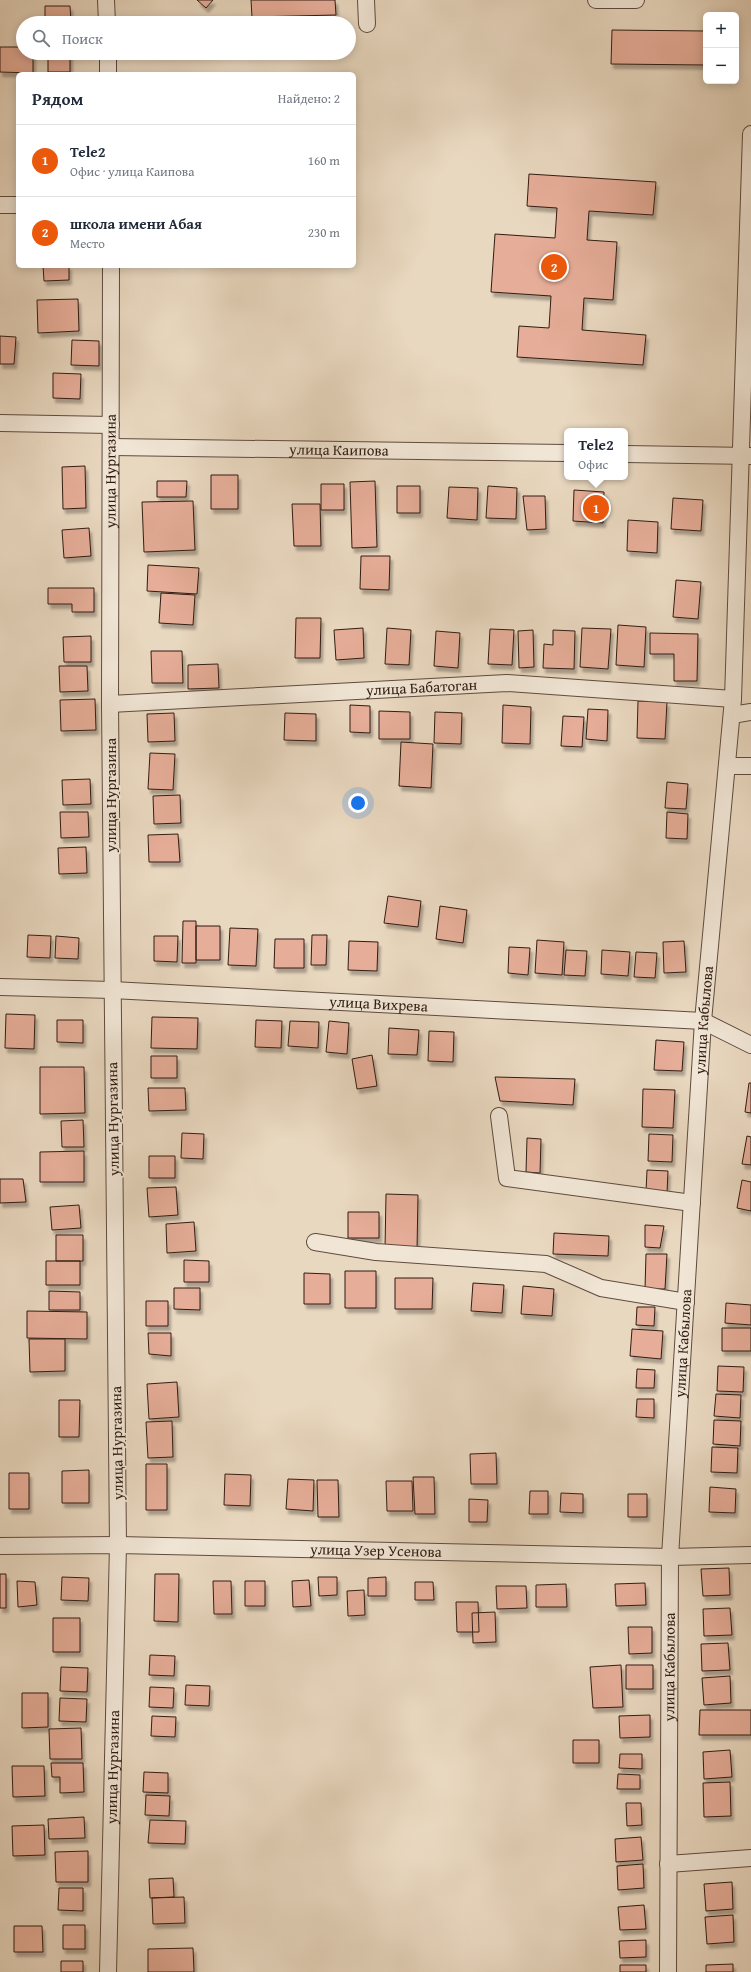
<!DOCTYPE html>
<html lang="ru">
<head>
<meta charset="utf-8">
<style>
	:root { --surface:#fff; --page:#f2f2f3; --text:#1f2937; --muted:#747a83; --line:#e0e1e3; --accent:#ea580c }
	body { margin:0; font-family:"Gentium Book Plus",serif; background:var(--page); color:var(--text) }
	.controls { position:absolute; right:12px; top:12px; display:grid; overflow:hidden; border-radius:6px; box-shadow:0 2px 10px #0003 }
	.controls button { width:36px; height:36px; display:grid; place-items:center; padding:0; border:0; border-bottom:1px solid var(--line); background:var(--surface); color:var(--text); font:20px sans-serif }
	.you { position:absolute; left:358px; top:803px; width:14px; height:14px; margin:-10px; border:3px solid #fff; border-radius:50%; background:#1a73e8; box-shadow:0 0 0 6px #1a73e833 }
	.badge { display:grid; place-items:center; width:26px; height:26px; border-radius:50%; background:var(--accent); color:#fff; font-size:13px; font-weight:700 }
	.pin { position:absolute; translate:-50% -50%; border:2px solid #fff; box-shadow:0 1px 4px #0006 }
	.popup { position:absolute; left:564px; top:428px; width:64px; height:52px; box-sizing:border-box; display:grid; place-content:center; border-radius:6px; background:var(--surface); filter:drop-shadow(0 1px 3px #0005); font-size:13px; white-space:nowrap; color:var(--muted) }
	.popup b { font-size:15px; color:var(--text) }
	.popup::after { content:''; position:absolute; left:50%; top:100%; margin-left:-8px; border:8px solid transparent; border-top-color:var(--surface) }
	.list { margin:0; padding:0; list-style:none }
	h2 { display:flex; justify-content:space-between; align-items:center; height:52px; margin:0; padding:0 16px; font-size:17px }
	h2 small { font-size:13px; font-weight:400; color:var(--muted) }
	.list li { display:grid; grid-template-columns:26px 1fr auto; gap:12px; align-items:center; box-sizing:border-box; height:72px; padding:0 16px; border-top:1px solid var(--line) }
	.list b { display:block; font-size:15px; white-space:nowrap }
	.list p { margin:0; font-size:13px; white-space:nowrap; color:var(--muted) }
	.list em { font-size:13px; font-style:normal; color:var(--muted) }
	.icon { flex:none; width:22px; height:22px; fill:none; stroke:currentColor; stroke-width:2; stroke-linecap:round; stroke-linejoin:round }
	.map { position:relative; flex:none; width:751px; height:1972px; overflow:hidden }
	.search { position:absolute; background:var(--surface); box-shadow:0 2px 10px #0003; left:16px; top:16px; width:340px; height:44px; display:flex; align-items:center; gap:10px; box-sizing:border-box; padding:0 14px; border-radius:22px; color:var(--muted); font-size:15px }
	.panel { position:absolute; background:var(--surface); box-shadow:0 2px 10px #0003; left:16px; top:72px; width:340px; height:196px; border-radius:6px }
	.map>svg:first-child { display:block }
	.building { fill:#e6ad98; stroke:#311c12; filter:url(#shadow) }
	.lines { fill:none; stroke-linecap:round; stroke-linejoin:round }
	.minor-casing { stroke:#5f4b3e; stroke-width:18 }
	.minor { stroke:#f1e6d6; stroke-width:16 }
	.labels { text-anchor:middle; stroke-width:3.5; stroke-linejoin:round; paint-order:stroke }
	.street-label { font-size:15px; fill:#311c12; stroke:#f1e6d6 }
</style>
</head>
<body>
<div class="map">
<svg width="751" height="1972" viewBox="0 0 751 1972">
	<defs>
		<filter id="shadow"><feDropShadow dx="2.5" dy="4.5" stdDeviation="1" flood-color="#0004"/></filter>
	</defs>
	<rect width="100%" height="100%" fill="#e9d8c0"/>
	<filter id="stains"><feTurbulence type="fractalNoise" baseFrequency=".005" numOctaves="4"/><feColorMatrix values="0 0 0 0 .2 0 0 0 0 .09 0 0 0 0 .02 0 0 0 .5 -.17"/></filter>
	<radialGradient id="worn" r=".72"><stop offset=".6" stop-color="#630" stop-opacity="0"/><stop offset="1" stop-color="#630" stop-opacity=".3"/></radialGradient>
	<path class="building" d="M197 0H213L206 8Z
		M251 0H335L336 15 252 17Z
		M45 6H70L71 23H45Z
		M612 30 706 31V65L611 64Z
		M0 47H23V53H33V73L0 72Z
		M48 53H70V72H48Z
		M529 174 656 182 653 215 589 211 587 240 617 242 613 300 584 298 582 330 646 335 643 365 517 357 519 326 549 328 551 296 491 292 495 234 555 238 557 208 527 206Z
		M43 266H69V280L44 281Z
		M78 299 79 331 38 333 37 300Z
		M0 336 16 337 14 364H0Z
		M72 340 99 341V366L71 365Z
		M53 373 81 374 80 399 53 398Z
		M85 466 86 508 63 509 62 467Z
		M211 475H238V509H211Z
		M157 481H187L186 497H157Z
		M375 481 377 547 352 548 350 482Z
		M321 484H344V510H321Z
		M397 486H420V513H397Z
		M488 486 517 488 516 519 486 518Z
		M449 487 478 488 477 520 447 518Z
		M574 490 604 492 603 523 573 521Z
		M523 496H545L546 529 527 530Z
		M673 498 703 500 701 531 671 529Z
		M193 501 195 550 144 552 142 502Z
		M292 504H320L321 546H294Z
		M628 520 658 522 657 553 627 551Z
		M89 528 91 556 64 558 62 530Z
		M361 556H390L389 590 360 589Z
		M148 565 199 568 197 594 147 591Z
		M676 580 701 582 698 619 673 617Z
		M48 588H94V612H72V604H48Z
		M161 593 195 595 193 625 159 623Z
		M296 618H321L320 658H295Z
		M618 625 646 627 644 667 616 665Z
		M363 628 364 658 336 660 334 630Z
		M387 628 411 630 409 665 385 664Z
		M582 628 611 629 608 669 580 667Z
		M490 629 514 630 512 665 488 664Z
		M533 630 534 667 519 668 518 631Z
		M553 630 575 631 574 669 543 668 544 644 553 645Z
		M436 631 460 633 458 668 434 666Z
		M650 633 698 634 697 681H674V654H650Z
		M91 636V662H64L63 637Z
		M151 651H182L183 683H152Z
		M218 664 219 688 188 689V665Z
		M59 666H87L88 691 60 692Z
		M95 699 96 730 61 731 60 700Z
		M638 701 667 702 665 739 637 738Z
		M350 705 370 706V733L350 732Z
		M503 705 531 707 530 744 502 743Z
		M588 709 608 710 607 741 586 739Z
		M379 711 410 712V739H379Z
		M435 712 462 713 461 744 434 743Z
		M174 713 175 741 148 742 147 714Z
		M285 713 316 714V741L284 740Z
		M563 716 584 717 582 747 561 746Z
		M401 742 433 744 431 788 399 786Z
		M150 753 175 754 173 790 148 789Z
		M90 779 91 804 63 805 62 780Z
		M667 782 688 784 686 809 665 808Z
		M180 795 181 823 154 824 153 796Z
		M60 812H88L89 837 61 838Z
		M667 812 688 814 687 839 666 838Z
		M178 834 180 862H149L148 835Z
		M86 847 87 873 59 874 58 848Z
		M388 896 421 901 418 927 384 923Z
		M440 906 467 910 463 943 436 939Z
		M183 921H196V963H182Z
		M196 926H220V960H196Z
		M230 928 258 929 256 966 228 965Z
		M28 935 51 936 50 958 27 957Z
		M312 935H327L326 965H311Z
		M56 936 79 938 78 959 55 958Z
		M154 936H178L177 962 154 961Z
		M275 939H304V968H274Z
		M537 940 564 942 562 975 535 973Z
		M349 941 378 942 377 971 348 970Z
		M684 941 686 972 664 973 663 942Z
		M509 947 530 948 528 975 508 973Z
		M566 950 587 951 585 976 564 975Z
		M602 950 630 952 628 976 601 974Z
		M636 952 657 953 655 978 634 977Z
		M6 1014 35 1015 34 1049 5 1048Z
		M152 1017 198 1018 197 1049 151 1048Z
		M57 1020H83V1043L57 1042Z
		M256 1020 282 1021 281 1048 255 1047Z
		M290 1021 319 1022 318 1048 288 1046Z
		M329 1021 349 1023 347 1054 326 1052Z
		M389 1028 419 1030 417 1055 388 1054Z
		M429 1031 454 1032 453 1062 428 1061Z
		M656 1040 684 1042 682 1071 654 1070Z
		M372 1055 377 1086 357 1089 352 1059Z
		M151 1056H177V1078H151Z
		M40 1067H84L85 1113 40 1114Z
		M495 1077 575 1079 573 1105 500 1101Z
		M749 1083H751V1113L745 1112Z
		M148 1088H185L186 1110 149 1111Z
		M643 1089 675 1090 673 1128 642 1127Z
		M83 1120 84 1147H62L61 1121Z
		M182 1133 204 1134 203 1159 181 1158Z
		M649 1134 673 1135 672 1162 648 1161Z
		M747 1136 751 1137V1165L742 1164Z
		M527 1138 541 1139 540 1173 526 1172Z
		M84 1151V1182H40V1152Z
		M149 1156H175V1178H149Z
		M647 1170 668 1171 667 1193 646 1192Z
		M0 1179H23L26 1202 0 1203Z
		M742 1180 751 1182V1211L737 1208Z
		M176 1187 178 1215 149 1217 147 1188Z
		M386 1194 418 1195 417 1250 385 1249Z
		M79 1205 81 1228 52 1230 50 1207Z
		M348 1212H379V1238H348Z
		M194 1222 196 1251 167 1253 166 1224Z
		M645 1225 664 1226 660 1248 645 1247Z
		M554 1233 609 1236 608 1256 553 1254Z
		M56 1235H83V1261H56Z
		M646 1254H667L665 1289H645Z
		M184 1260 209 1261V1282H184Z
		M46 1261H80V1285H46Z
		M345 1271H376V1308H345Z
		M304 1273 330 1274V1304H304Z
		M395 1278H433L432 1309H395Z
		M473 1283 504 1285 502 1313 471 1311Z
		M523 1286 554 1289 552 1316 521 1314Z
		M174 1288H200V1310L174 1309Z
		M49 1291 80 1292V1310H49Z
		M146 1301H168V1326H146Z
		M726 1303 751 1305V1325L725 1323Z
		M637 1307H655L654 1326 636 1325Z
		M27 1311 87 1312V1339L27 1338Z
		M722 1328H751V1351H722Z
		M632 1329 663 1331 661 1359 630 1356Z
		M148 1333H171V1356L149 1354Z
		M29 1339H65V1371L30 1372Z
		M718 1366 744 1367 743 1392 717 1391Z
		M637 1369 655 1370 654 1388H636Z
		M177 1382 179 1417 149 1419 147 1384Z
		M716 1394 741 1395 740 1418 714 1416Z
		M637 1399H654V1418L636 1417Z
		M59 1400H80L79 1437H59Z
		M714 1420 741 1421 740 1446 713 1444Z
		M172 1421 173 1457 148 1458 146 1422Z
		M712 1447 738 1448 737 1473 711 1472Z
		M496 1453 497 1484H471L470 1454Z
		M146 1464H167V1510H146Z
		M89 1470V1503H62V1471Z
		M9 1473H29V1509H9Z
		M225 1474 251 1475 250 1506 224 1505Z
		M413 1477H434L435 1514H415Z
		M288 1479 314 1480 313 1511 286 1509Z
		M317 1480H338L339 1517H318Z
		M386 1481H412L413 1511H387Z
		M710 1487 736 1489 735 1513 709 1512Z
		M530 1491H548V1514H529Z
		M561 1493 583 1494V1513L560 1512Z
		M628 1494H647V1517H628Z
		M469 1499 488 1500 487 1522H469Z
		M729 1568 730 1595 703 1596 701 1569Z
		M0 1574H6V1608H0Z
		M155 1574H179L178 1622 154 1621Z
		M62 1577 89 1578 88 1601 61 1600Z
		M318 1577H337V1595L319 1596Z
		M386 1577V1596H368V1578Z
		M309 1580 311 1606 293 1607 292 1581Z
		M17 1581 35 1582 37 1605 18 1607Z
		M213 1581H231L232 1614H214Z
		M245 1581H265V1606H245Z
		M415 1582H433L434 1600H415Z
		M645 1583 646 1605 616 1606 615 1584Z
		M566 1584 567 1607H536V1585Z
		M496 1586H526L527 1608 497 1609Z
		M364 1590 365 1615 348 1616 347 1591Z
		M456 1602H478L479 1632H457Z
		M730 1608 732 1635 704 1636 703 1609Z
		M495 1612 496 1642 473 1643 472 1613Z
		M53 1618H80V1652H53Z
		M628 1627H652V1653L629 1654Z
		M728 1643 730 1670 702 1671 701 1644Z
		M150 1655 175 1656 174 1676 149 1675Z
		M621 1665 623 1707 593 1708 590 1667Z
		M626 1665H653V1689H626Z
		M61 1667 88 1668 87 1692 60 1691Z
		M730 1676 731 1703 704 1705 702 1678Z
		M186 1685 210 1686 209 1706 185 1705Z
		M150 1687 174 1688 173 1708 149 1707Z
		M22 1693H48V1727L22 1728Z
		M60 1698 87 1699 86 1722 59 1721Z
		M700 1710H751V1735H699Z
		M650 1715V1737L620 1738 619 1716Z
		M152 1716 176 1717 175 1737 151 1736Z
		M81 1728 82 1759H50L49 1729Z
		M573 1740H599V1763H573Z
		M730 1750 732 1777 704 1779 703 1752Z
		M620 1754H642V1769L619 1768Z
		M51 1763H83L84 1792 60 1793V1777H52Z
		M12 1766H44L45 1796 13 1797Z
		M144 1772 168 1773V1793L143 1792Z
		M618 1774 640 1775V1789H617Z
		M730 1782 731 1816 704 1817 703 1783Z
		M146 1795 170 1796 169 1816 145 1815Z
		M626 1803H641L642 1825 627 1826Z
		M84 1817 85 1838 49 1839 48 1819Z
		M150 1820 186 1821 185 1844 148 1843Z
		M44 1825 45 1855 13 1856 12 1826Z
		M641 1837 643 1860 616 1862 615 1839Z
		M88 1851V1882H56L55 1852Z
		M643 1864 644 1888 618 1890 617 1866Z
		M173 1878 174 1897 150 1898 149 1879Z
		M732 1882 733 1909 706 1911 704 1884Z
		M59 1888H83V1911L58 1910Z
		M184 1897 185 1923 153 1924 152 1898Z
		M644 1905 646 1929 620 1930 618 1907Z
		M733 1915 734 1942 707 1944 705 1917Z
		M63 1925H85V1949H63Z
		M14 1926H42L43 1952H14Z
		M646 1940V1957L620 1958 619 1941Z
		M193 1948 194 1972H148V1949Z
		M61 1961H83V1972H61Z
		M733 1964V1972H706V1965Z
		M620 1965H646V1972H620Z"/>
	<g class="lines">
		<g class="minor-casing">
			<g id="minor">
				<path d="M106 0 107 23"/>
				<path d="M366 0 367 24"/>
				<path d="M596 0H636"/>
				<path d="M108 53V74"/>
				<path d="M0 205H18"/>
				<path d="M0 423 111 425"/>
				<path id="s1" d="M112 447 567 453"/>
				<path d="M625 454 751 456"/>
				<path id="s2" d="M110 704 507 683 733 699"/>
				<path d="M732 715 751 712"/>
				<path d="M727 766H751"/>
				<path id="s3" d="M0 987 112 990 703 1021 751 1045"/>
				<path d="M499 1116 507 1178 692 1203"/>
				<path d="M315 1242 376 1252 546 1264 601 1288 686 1302"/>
				<path id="s4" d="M0 1546 118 1545 670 1557 751 1555"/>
				<path d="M668 1864 751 1858"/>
				<path id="s5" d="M108 1972 118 1545 110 704 111 266"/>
				<path id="s6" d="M668 1972 670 1557 703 1021 733 699 751 134"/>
			</g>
		</g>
		<use href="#minor" class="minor"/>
	</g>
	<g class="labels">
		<g class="street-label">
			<text dy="5" stroke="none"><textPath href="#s1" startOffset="227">улица Каипова</textPath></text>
			<text dy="5" stroke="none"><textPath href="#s5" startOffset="1501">улица Нургазина</textPath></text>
			<text dy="5" stroke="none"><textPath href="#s2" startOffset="312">улица Бабатоган</textPath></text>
			<text transform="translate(111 795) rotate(-90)" y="5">улица Нургазина</text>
			<text dy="5" stroke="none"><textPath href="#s3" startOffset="379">улица Вихрева</textPath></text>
			<text dy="5" stroke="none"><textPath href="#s6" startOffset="953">улица Кабылова</textPath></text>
			<text transform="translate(113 1119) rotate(-91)" y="5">улица Нургазина</text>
			<text dy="5" stroke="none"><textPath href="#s6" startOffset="629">улица Кабылова</textPath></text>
			<text transform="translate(117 1443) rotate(-91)" y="5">улица Нургазина</text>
			<text dy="5" stroke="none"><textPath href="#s4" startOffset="376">улица Узер Усенова</textPath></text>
			<text dy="5" stroke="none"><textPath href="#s6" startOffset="305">улица Кабылова</textPath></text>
			<text dy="5" stroke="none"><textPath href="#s5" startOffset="205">улица Нургазина</textPath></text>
		</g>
	</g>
	<rect width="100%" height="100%" filter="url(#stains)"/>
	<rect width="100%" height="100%" fill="url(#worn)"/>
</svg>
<div class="controls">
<button>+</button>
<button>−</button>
</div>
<div class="you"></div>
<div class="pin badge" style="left:596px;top:508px">1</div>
<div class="popup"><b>Tele2</b>Офис</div>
<div class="pin badge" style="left:554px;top:267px">2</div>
<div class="search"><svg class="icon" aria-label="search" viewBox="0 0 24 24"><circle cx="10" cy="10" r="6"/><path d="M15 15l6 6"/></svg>Поиск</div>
<section class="panel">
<h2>Рядом<small>Найдено: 2</small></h2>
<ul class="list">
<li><span class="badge">1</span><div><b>Tele2</b><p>Офис · улица Каипова</p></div><em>160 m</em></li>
<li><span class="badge">2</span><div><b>школа имени Абая</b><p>Место</p></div><em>230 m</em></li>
</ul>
</section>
</div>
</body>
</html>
